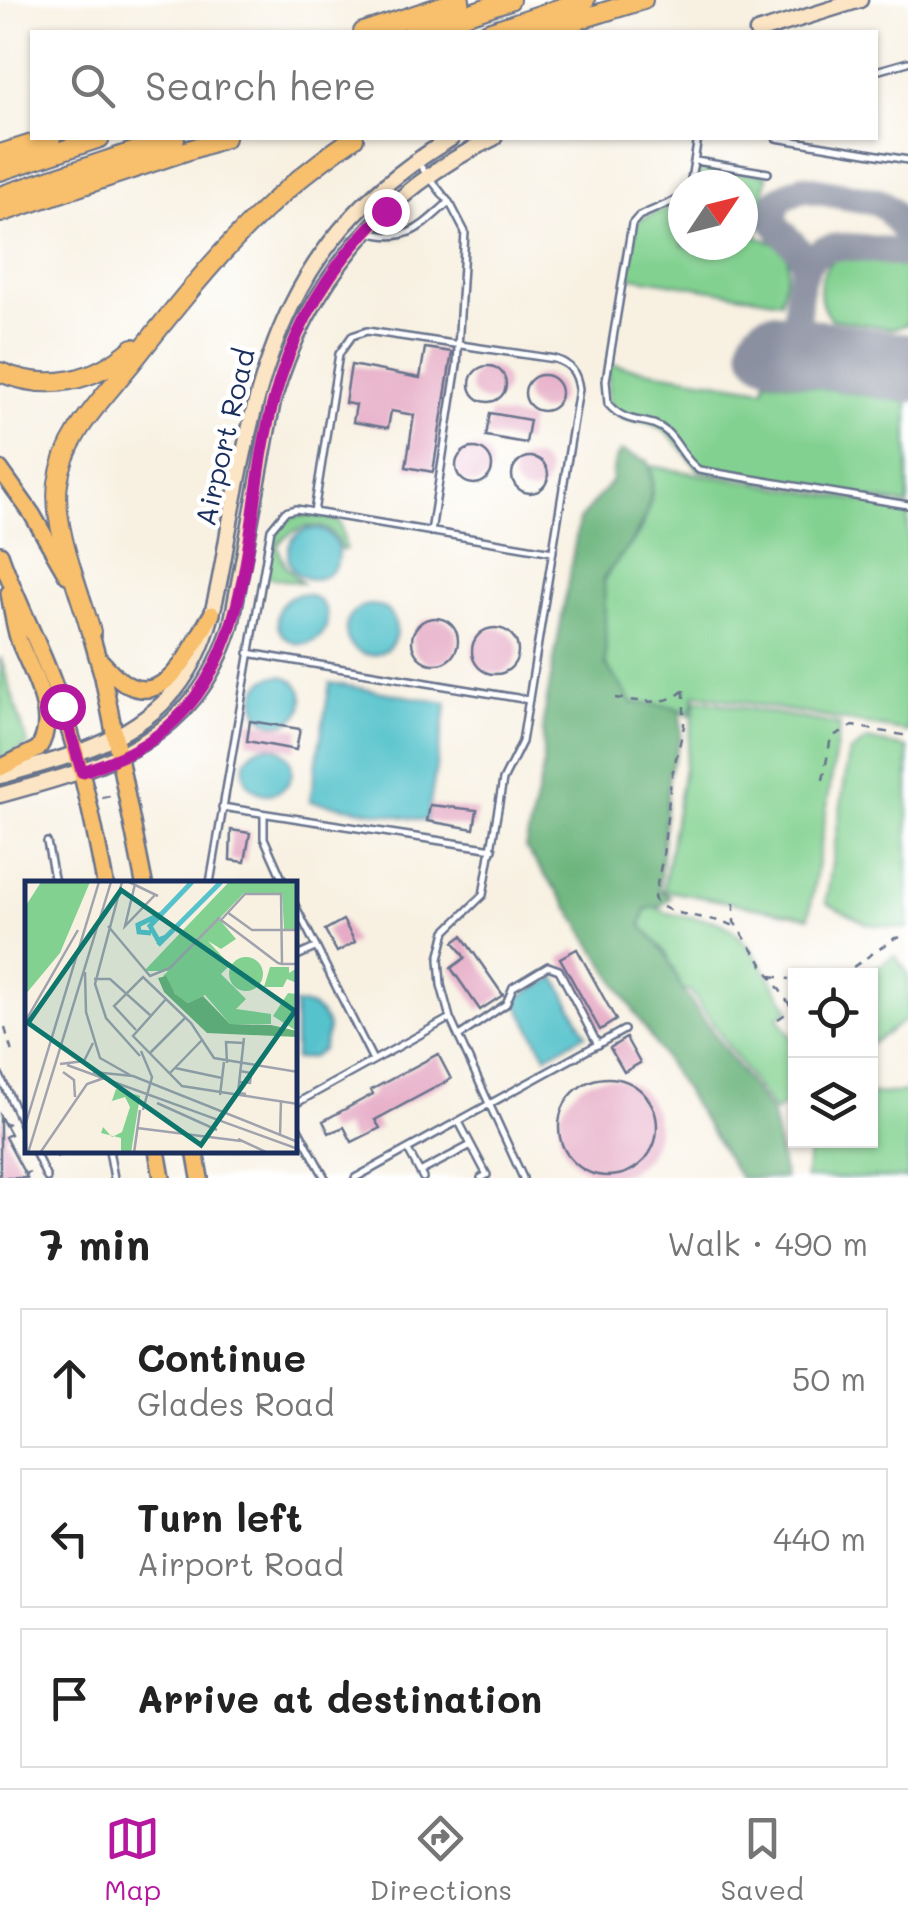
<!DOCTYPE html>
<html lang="en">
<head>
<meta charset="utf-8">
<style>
	:root { --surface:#fff; --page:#f6f6f6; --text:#222; --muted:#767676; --line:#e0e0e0; --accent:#b5179e }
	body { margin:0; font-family:Mali,sans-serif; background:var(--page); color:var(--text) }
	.controls { position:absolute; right:30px; bottom:30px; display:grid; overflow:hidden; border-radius:0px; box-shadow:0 2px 8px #0004 }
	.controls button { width:90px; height:90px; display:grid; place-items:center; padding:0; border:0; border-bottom:2px solid var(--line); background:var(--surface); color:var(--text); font:50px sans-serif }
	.compass { position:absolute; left:668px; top:170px; width:90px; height:90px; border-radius:50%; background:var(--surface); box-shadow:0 2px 8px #0004; rotate:55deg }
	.stop { position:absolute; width:30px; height:30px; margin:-22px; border:8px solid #b5179e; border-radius:50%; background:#fff }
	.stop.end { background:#b5179e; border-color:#fff; box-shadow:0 2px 10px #0008 }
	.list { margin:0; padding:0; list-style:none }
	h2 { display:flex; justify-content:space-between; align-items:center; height:130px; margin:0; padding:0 40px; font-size:42px }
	h2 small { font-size:32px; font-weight:400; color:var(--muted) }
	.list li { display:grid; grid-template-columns:65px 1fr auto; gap:30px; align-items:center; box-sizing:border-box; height:140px; margin:0 20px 20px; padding:0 20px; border:2px solid var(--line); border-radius:0px }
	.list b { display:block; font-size:38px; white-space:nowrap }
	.list p { margin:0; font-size:32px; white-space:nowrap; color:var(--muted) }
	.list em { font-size:32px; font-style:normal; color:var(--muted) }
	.icon { flex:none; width:55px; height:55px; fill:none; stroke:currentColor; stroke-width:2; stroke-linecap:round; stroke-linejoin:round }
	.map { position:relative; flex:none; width:908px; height:1178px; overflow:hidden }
	.search { position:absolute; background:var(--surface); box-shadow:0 2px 8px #0004; left:30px; right:30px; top:30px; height:110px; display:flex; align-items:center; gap:25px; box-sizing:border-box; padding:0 35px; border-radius:0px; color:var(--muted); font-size:38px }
	.sheet { height:610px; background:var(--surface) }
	nav { display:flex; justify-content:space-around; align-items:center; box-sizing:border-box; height:140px; border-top:2px solid var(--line); background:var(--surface); font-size:28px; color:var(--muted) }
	nav a { display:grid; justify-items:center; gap:5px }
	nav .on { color:var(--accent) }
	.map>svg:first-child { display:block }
	.green { fill:#82d190; stroke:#4e8077; stroke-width:2.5 }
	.forest { fill:#69b37a; stroke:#42716c; stroke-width:2.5 }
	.water { fill:#56c3cc; stroke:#387995; stroke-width:2.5 }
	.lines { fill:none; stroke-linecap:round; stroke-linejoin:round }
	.taxiway { stroke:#8a90a0; stroke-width:28 }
	.runway { stroke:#8a90a0; stroke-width:68 }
	.building { fill:#e6acc6 }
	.lane-casing { stroke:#68738c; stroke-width:10 }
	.secondary-casing { stroke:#68738c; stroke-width:19 }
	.primary-casing { stroke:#68738c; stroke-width:20 }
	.highway-casing { stroke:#68738c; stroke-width:22 }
	.path { stroke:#68738c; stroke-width:2.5; stroke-dasharray:8 8; stroke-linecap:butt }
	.lane { stroke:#fff; stroke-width:5 }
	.secondary { stroke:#fce5c4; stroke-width:14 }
	.primary { stroke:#f8bf6c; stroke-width:15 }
	.highway { stroke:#f8bf6c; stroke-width:18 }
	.route { stroke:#b5179e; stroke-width:12 }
	.labels { text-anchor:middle; stroke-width:9; stroke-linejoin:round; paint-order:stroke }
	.street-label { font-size:28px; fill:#1b2f5e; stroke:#fff }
	.inset-river { fill:none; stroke:#56c3cc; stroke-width:5 }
	.inset-road { fill:none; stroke:#a0a3ad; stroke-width:2.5 }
	.view { fill:#0f766e; fill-opacity:0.15; stroke:#0f766e; stroke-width:5 }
	.inset-edge { fill:none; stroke:#1b2f5e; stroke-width:5 }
</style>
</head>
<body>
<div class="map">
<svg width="908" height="1178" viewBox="0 0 908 1178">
	<rect width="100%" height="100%" fill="#fff"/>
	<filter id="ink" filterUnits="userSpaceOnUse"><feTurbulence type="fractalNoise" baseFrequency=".01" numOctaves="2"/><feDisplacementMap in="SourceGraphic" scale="20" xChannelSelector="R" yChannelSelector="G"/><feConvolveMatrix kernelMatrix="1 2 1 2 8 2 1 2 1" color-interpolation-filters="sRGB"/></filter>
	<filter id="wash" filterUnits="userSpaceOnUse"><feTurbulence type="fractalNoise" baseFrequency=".0048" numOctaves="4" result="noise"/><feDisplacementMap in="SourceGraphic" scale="40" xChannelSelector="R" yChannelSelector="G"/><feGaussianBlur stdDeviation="2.25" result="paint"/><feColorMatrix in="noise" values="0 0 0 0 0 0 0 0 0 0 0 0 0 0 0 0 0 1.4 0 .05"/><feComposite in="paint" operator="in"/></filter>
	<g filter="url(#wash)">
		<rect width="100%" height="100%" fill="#f8f1e2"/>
		<path class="green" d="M708 165 767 175 757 237C801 250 787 264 781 301L626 276 637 221 683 200V245H743V185H692L697 171Z
			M842 254 908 267V324L894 329 831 319C813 301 818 264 842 254Z
			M608 364 764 389 766 379 908 402V505L699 470C685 454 672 431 651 424 631 417 625 423 608 404Z
			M650 466 908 509V732L695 694 690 715 670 706 633 703 606 666 603 588C605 570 622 557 633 542 647 524 657 488 650 466Z
			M295 515 321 516 340 522 346 549 341 550C331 515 295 523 277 546L286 567 302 583 267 577C271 554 270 525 295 515Z
			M0 657 28 745 0 760Z
			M696 699 840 725 809 917 663 890Z
			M867 740 908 748V929L868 924 826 903 849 753Z
			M655 907C672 918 696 916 715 921 747 930 771 982 790 1009L778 1017 795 1043V1098L774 1112 690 991 682 989 666 954 641 925 646 909Z
			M895 955 908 974V1018L871 1044 870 976 866 975Z
			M908 1092V1178H805L811 1141 870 1140 871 1094Z"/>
		<path class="forest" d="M621 451 648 461C663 506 631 544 604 577L606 665 633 703 670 706 681 710V737L669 774 659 889 671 897 661 906 646 909 641 925 666 954 682 989 772 1115 785 1178H740L565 902 525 848 543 769V722L579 520 611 482 615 460Z"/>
		<path class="water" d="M288 554a25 25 0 1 1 50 0a25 25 0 1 1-50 0Z
			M277 619a25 25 0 1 1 50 0a25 25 0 1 1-50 0Z
			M346 630a25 25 0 1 1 50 0a25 25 0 1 1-50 0Z
			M255 700a24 24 0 1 1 48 0a24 24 0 1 1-48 0Z
			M330 683 447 703 427 821 310 801Z
			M244 770a24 24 0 1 1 48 0a24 24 0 1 1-48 0Z
			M556 977 586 1034 546 1056 515 999Z
			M295 1004C313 1004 323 1012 328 1029L322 1050 313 1057 295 1059Z"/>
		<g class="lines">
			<path class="taxiway" d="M805 271C804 243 782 241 773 219L778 200 802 188 878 202 888 209 908 236
				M834 356 812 347 797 328C796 230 832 243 908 255"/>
			<path class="runway" d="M773 346 908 368"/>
		</g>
		<g id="blocks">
			<path class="building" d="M425 348 452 352 433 472 406 467 414 415 391 411 388 428 353 422 356 405 345 403 351 365 420 378Z
				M470 384a18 18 0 1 1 36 0a18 18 0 1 1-36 0Z
				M525 393a18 18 0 1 1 36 0a18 18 0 1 1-36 0Z
				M490 413 530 420 526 443 486 436Z
				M456 466a18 18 0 1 1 36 0a18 18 0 1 1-36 0Z
				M512 475a18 18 0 1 1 36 0a18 18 0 1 1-36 0Z
				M412 641a23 23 0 1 1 46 0a23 23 0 1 1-46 0Z
				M472 651a23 23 0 1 1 46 0a23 23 0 1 1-46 0Z
				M250 721 300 729 296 750 247 741Z
				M430 805 477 810 474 829 427 821Z
				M231 830 250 833 245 862 230 860Z
				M343 920 355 942 337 952 325 930Z
				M462 936 503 995 480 1010 451 968 465 958 454 942Z
				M577 949 616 1020 600 1030 560 958Z
				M626 1038 640 1063 624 1072 610 1048Z
				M438 1054 451 1079 375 1120 380 1128 352 1142 344 1127 329 1133 323 1121 373 1094 371 1090Z
				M559 1127a49 49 0 1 1 98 0a49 49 0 1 1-98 0Z
				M0 1116 10 1134 5 1137 27 1178H0Z"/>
		</g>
	</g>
	<g filter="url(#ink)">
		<use href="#blocks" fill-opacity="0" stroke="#68738c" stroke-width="2.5"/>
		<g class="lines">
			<g class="lane-casing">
				<path id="lane" d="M876 71 908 62
					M776 138 908 160
					M696 161 768 173
					M418 163 451 205 465 232 457 365 431 532
					M690 185 698 138
					M683 197 639 216 632 224 606 380 608 404C629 428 648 415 667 432 679 443 684 460 699 470L908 505
					M368 232C408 244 421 226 449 202
					M314 512 339 354 352 336 367 331 555 359C571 364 577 373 579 389L522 742 503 780 483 895 446 931 439 959 441 985 450 1018 523 1178
					M248 653 529 700
					M222 807 493 849
					M264 814V838L284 883
					M47 842 55 883
					M210 883 271 529 285 512 296 509 553 552
					M295 905 373 1060
					M295 957 315 948
					M459 1036 506 1004 513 987 548 966 559 970 598 1045
					M0 1076 28 1137
					M295 1104 450 1018
					M459 1122 487 1175 481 1178
					M295 1123 325 1178
					M34 1150 47 1178
					M109 1150 114 1178
					M408 1150 423 1178
					M420 1172 471 1145
					M355 1178 624 1030"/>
			</g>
			<g class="secondary-casing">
				<path id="secondary" d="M757 32 860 0
					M0 776C62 759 125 744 170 696 211 651 218 590 228 533 260 359 289 235 452 138
					M0 795C106 766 194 743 231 626L273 401C307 284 383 190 494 138"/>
			</g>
			<g class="primary-casing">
				<path id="primary" d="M0 469 32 514 67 575
					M0 554C15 598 37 639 53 682 78 747 92 815 105 883
					M88 624 103 677 144 883
					M100 660C109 669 118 681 130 686 171 704 195 640 212 614
					M0 768 38 749C60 717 31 672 19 641 14 625 12 609 9 593
					M157 1150 162 1178
					M195 1150 200 1178"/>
			</g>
			<g class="highway-casing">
				<path id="highway" d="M363 32 460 0
					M413 32 510 0
					M488 32 585 0
					M539 32 643 0
					M0 154 51 138
					M0 171 100 138
					M0 196 175 138
					M0 213 225 138
					M0 372C48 392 94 382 133 348
					M91 632C79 589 52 526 58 483 64 436 101 401 129 366 200 276 257 203 354 138"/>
			</g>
			<path class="path" d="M684 690V726L671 779 663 856 654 898C663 918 716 915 738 928
				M615 698C637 701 665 707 683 691
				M823 780 831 737 853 726 908 736
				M102 798 110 796
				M734 903V922L796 1014
				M771 976 789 979
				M840 976 895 938 908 937
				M778 1019 796 1007
				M5 1028 13 1056
				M5 1125 9 1123
				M55 1150 58 1159
				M25 1174 30 1172"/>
			<use href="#lane" class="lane"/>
			<use href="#secondary" class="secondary"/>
			<use href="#primary" class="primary"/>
			<use href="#highway" class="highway"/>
		</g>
	</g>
	<g class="lines" filter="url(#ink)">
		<path class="route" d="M62 706 82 772C105 763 130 755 151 740 261 664 242 513 274 399 294 327 332 262 386 211"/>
	</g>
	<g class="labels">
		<g class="street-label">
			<text transform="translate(225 437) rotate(-77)" y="10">Airport Road</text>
		</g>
	</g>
	<g transform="translate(25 881)">
		<rect width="272" height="272" fill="#f8f1e2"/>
		<path d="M16 1H65L35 72 0 114V26ZM204 1H272V48H259L257 12H219L194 38 211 58 196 68 183 60 205 84 196 93 221 118 211 128 246 133V143H205L180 114 163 122 151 114 138 95 143 90H119ZM204 93a17 17 0 1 1 34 0a17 17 0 1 1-34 0ZM245 86H264V92L272 87V102L262 98 258 106H239ZM263 112 272 113 270 149 248 135ZM91 208 115 215 106 272H96V257L76 252ZM100 216 105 226 97 251 87 256 78 246 87 220Z" fill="#82d190" fill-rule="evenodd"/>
		<path d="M141 95 150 113 163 122 178 115 205 143 246 144 272 150V156L182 152 139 111 133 97Z" fill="#69b37a"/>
		<path class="inset-river" d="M126 52 114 51 113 44 136 33M141 56 133 59 125 45 167 1M133 64 196 1"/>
		<path class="inset-road" d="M97 1 70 103 81 137 115 175M104 1 133 15M110 3 100 45 130 14M202 31 227 49H273M83 45 125 95 145 87 195 36M257 83 256 13H220L196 39 253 82 257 83H273M60 91 61 131 75 177 105 194M69 98H85L125 134M141 118 108 155 157 205 273 223M0 141 53 49M111 149 89 125 118 96 166 142 189 177 273 191M219 157 213 212 221 213M116 170 127 196 118 229M124 173 160 137M202 182 201 161 218 162M35 183 59 180 68 162M42 184 273 268M150 187 197 197M38 191 49 199 50 216M68 191 108 195 273 261M144 193 178 158M214 201 225 202 226 192 215 190M195 214 199 181M132 222 192 249M0 245 74 1M112 247 216 260M255 255 256 219M213 258 243 272M109 271 160 272M3 272 86 1M15 272 62 203 79 197M109 272 115 229"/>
		<path class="view" d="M96 9 270 130 176 264 3 142Z"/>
		<rect width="272" height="272" class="inset-edge"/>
	</g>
</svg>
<div class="controls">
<button><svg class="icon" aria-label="locate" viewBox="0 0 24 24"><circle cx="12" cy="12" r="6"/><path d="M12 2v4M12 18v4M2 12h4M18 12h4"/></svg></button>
<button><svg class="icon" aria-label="layers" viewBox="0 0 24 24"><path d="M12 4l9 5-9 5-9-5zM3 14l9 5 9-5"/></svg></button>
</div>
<svg class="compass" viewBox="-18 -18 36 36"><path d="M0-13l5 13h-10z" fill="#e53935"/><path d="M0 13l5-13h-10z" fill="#767676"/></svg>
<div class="stop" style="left:62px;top:706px"></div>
<div class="stop end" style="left:386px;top:211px"></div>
<div class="search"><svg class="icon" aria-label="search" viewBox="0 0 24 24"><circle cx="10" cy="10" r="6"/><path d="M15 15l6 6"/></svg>Search here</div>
</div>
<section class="sheet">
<h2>7 min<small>Walk · 490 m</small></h2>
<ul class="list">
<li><svg class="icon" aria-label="ahead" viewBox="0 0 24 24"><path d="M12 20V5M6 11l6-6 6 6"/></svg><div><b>Continue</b><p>Glades Road</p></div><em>50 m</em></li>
<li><svg class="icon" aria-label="left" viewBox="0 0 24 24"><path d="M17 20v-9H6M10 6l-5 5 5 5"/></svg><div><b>Turn left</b><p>Airport Road</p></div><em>440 m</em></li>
<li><svg class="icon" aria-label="arrive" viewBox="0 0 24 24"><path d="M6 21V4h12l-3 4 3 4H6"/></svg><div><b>Arrive at destination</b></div></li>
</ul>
</section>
<nav>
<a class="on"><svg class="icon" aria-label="map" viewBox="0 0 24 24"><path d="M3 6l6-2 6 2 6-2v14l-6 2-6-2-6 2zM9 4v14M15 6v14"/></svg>Map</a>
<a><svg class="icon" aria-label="directions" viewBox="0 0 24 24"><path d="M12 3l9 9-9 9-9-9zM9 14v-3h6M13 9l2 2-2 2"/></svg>Directions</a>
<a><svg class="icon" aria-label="saved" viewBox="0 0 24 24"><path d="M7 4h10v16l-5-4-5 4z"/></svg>Saved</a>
</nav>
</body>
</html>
